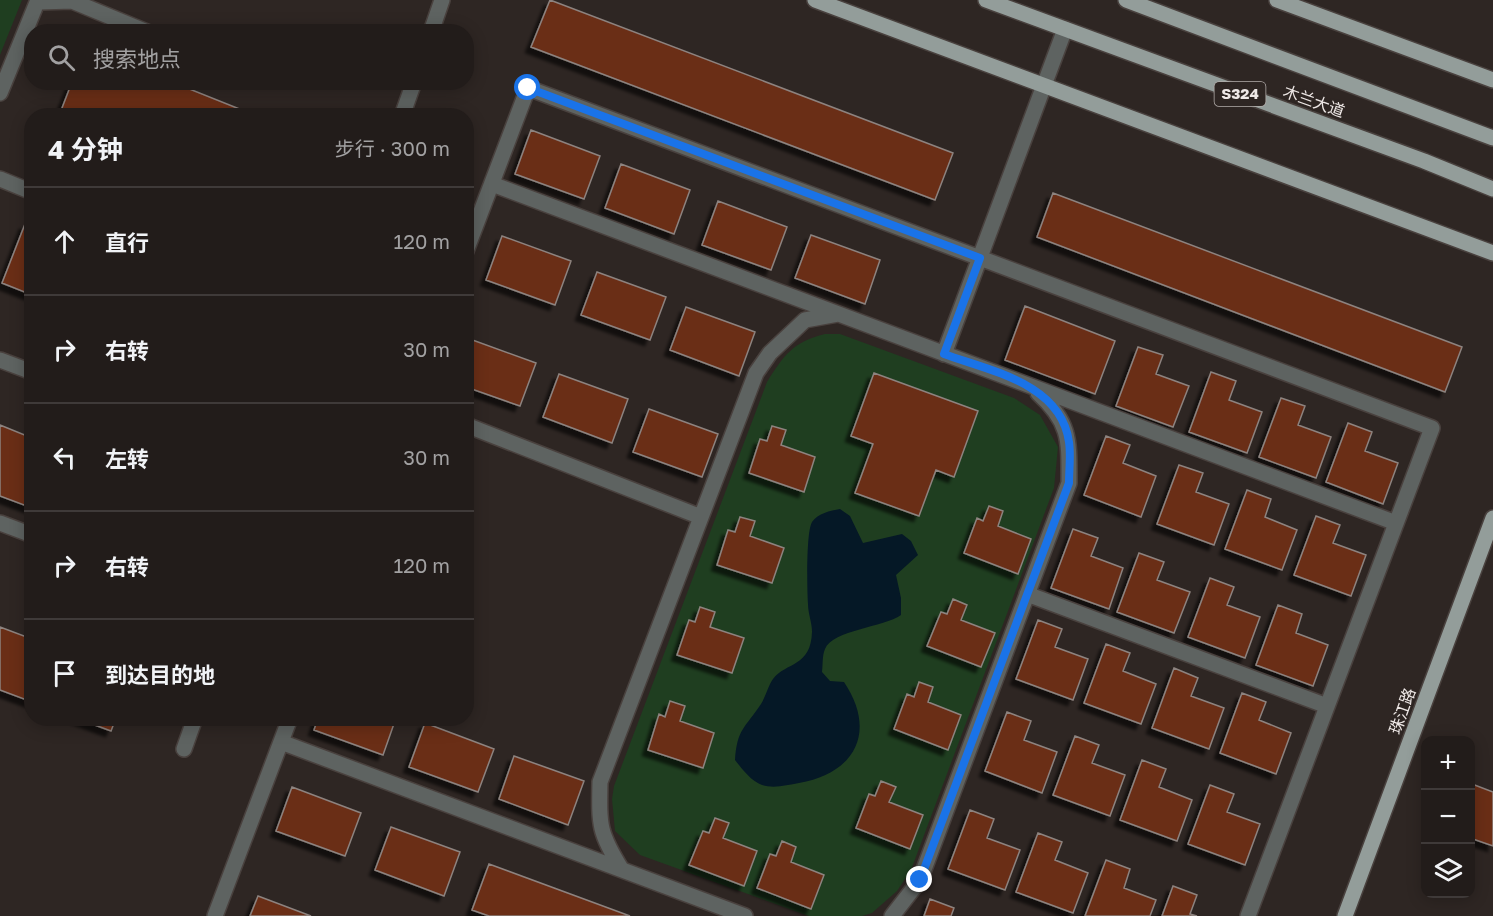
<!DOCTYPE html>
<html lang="zh">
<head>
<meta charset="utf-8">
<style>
	:root { --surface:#221c1a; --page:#2a2523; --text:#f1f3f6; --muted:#a2a1a2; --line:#3f3a39 }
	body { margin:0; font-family:"Golos Text","Noto Sans SC",sans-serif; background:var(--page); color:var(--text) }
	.controls { position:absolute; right:18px; bottom:18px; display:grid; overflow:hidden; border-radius:12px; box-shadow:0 3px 15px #0003 }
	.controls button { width:54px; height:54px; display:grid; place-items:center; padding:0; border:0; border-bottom:2px solid var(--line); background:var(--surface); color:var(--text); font:30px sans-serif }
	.stop { position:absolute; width:18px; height:18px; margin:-14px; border:4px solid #1a73e8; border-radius:50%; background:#fff }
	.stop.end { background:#1a73e8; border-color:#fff; box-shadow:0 2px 6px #0008 }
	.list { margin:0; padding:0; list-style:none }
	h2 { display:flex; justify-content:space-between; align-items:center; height:78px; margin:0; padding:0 24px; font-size:26px }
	h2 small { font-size:20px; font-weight:400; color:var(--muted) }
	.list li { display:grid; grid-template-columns:39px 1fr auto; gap:18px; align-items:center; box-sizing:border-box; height:108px; padding:0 24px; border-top:2px solid var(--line) }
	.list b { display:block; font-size:22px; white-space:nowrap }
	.list em { font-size:20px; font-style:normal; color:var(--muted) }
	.icon { flex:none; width:33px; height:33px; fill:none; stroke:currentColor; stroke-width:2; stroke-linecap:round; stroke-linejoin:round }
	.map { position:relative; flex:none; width:1493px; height:916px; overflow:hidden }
	.search { position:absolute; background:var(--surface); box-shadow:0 3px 15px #0003; left:24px; top:24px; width:450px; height:66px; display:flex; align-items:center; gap:15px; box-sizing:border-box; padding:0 21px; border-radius:24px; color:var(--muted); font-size:22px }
	.panel { position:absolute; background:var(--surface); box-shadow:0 3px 15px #0003; left:24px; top:108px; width:450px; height:618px; border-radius:24px }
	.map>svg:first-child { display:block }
	.green { fill:#1f3e20 }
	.water { fill:#051826 }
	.building { fill:#6b2d17; stroke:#8d837f; stroke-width:1.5; filter:url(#shadow) }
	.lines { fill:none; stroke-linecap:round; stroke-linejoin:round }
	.minor-casing { stroke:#49413e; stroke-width:18 }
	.major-casing { stroke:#49413e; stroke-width:18 }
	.minor { stroke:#5e6361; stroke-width:15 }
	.major { stroke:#939d9a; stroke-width:15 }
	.route { stroke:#1a73e8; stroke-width:8 }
	.labels { text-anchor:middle; stroke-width:4.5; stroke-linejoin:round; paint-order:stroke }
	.shield { fill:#2e2623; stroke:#b4aeac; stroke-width:1.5 }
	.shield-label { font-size:15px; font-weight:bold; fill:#eee8e6 }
	.street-label { font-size:16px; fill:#eee8e6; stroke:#2e2623 }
</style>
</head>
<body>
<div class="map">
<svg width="1493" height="916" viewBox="0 0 1493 916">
	<defs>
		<filter id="shadow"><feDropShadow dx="-5.5" dy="5.5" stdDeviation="1.5" flood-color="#0009"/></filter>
	</defs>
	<rect width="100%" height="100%" fill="#2e2623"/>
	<path class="green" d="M0 0H22L0 55Z
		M825 334H840L1014 398 1040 415 1058 447 1054 488 911 870 897 891 872 913 862 916H809L640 855 615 831 612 799 614 786 767 382C784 355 793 342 825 334Z"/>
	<path class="water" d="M840 509 850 516 863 543 902 534 911 541 918 555 896 575 901 598V615C884 627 833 630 825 649 822 656 823 665 822 672L830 681 844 682C877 731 856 773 799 783 787 785 774 789 762 785 751 781 742 769 735 760 737 729 745 728 761 704 766 696 768 686 773 679 786 662 811 667 812 632 812 623 808 613 808 604 807 590 806 532 812 522 818 513 830 511 840 509Z"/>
	<path class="building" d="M550 0 953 153 935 200 531 47Z
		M72 82H172L257 116H81L62 108Z
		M531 130 600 156 584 199 515 174Z
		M621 164 690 190 674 234 605 208Z
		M1053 193 1462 347 1445 392 1037 237Z
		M718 201 787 227 771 270 702 245Z
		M25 224 32 226V295L2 283Z
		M811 235 880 260 865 304 795 278Z
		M502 236 571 261 555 305 486 280Z
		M597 272 666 297 650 340 581 315Z
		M1025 306 1115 341 1095 394 1005 360Z
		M686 307 755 332 739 376 670 350Z
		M467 338 536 363 520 406 466 387Z
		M1138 347 1163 355 1156 374 1189 386 1173 427 1116 406Z
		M1211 372 1236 381 1229 400 1262 412 1247 453 1189 432Z
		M874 373 978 411 954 477 936 470 919 516 855 493 873 444 851 436Z
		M559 374 628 399 612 443 543 417Z
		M1281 398 1305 406 1298 425 1331 437 1316 478 1259 457Z
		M649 409 718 434 702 477 633 452Z
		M1348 423 1372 432 1365 451 1398 463 1383 504 1326 482Z
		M0 425 32 438V508L0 496Z
		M772 426 786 430 781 445 815 457 804 492 749 473 760 439 767 441Z
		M1106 436 1130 445 1123 463 1156 476 1141 517 1084 495Z
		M1179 465 1203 473 1196 492 1229 504 1214 545 1157 524Z
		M1247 490 1271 499 1265 517 1297 530 1282 570 1225 549Z
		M989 506 1003 511 998 526 1031 539 1018 574 964 553 977 518 983 521Z
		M1316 516 1340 525 1333 543 1366 555 1351 596 1294 575Z
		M740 517 755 521 750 536 784 548 772 583 717 565 728 530 735 532Z
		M1073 529 1098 538 1091 556 1123 568 1109 609 1051 588Z
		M1139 553 1164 562 1157 580 1190 592 1174 633 1117 612Z
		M1210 578 1234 587 1227 605 1260 617 1245 658 1188 637Z
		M953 599 967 605 961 620 995 633 981 667 927 646 941 612 947 614Z
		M1278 605 1302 614 1296 633 1328 645 1313 686 1256 665Z
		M700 607 715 612 710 627 744 638 732 673 677 655 689 620 695 622Z
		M1038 620 1062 629 1055 647 1088 659 1073 700 1016 679Z
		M0 627 32 639V702L0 690Z
		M1106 644 1130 653 1123 671 1156 684 1141 724 1084 703Z
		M1174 668 1198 678 1191 696 1224 708 1209 749 1152 728Z
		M919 682 933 687 928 702 961 715 948 750 894 729 907 694 914 697Z
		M1242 693 1266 702 1259 720 1291 733 1276 774 1220 753Z
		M670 701 685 706 680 721 714 733 703 768 648 750 659 714 665 717Z
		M1007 712 1031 721 1024 740 1057 752 1042 793 985 771Z
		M76 718H116L111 731Z
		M318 718H396L383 755 314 730Z
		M425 723 494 749 478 792 409 767Z
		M1075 736 1099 745 1092 763 1125 775 1110 816 1053 795Z
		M514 756 584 781 568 825 499 799Z
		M1142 760 1166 769 1159 787 1192 800 1177 841 1120 820Z
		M881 781 896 787 889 802 923 815 910 849 856 828 869 794 875 796Z
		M1472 784 1493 792V846L1470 838Z
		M1210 785 1234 794 1227 812 1260 824 1245 865 1188 844Z
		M292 787 361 813 345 856 276 831Z
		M970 810 994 819 987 838 1020 850 1005 890 948 869Z
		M715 818 729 823 723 838 757 851 744 886 689 865 703 831 709 833Z
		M391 827 460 852 444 896 375 870Z
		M1038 833 1062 842 1055 860 1088 873 1073 913 1016 892Z
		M782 841 796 847 791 862 824 875 811 909 757 888 770 854 776 856Z
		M1106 860 1130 869 1124 888 1156 900 1150 916H1085Z
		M489 864 630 916H489L472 910Z
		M1173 886 1197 895 1190 914 1197 916H1162Z
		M258 896 311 916H250Z
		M930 899 954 908 951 916H924Z"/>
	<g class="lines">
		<g class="minor-casing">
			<path id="minor" d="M39 2 72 1 147 32
				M431 32 442 0
				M0 93 38 0
				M402 116 414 82
				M0 179 32 192
				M492 184 1396 523
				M466 251 528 88 1432 428 1248 916
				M944 354 1065 29
				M0 360 32 372
				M466 425 701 517
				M0 523 32 535
				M1027 594 1327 706
				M281 742 745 916
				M184 749 195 718
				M622 870C599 833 599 826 600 782L756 373 770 353 805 320 838 314
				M215 916 290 718
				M892 916 920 880 1069 483C1069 441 1071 423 1038 393"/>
		</g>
		<g class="major-casing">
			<path id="major" d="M815 0 1493 253
				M986 0 1424 161 1493 189
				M1126 0 1493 138
				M1277 0 1493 80
				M1345 916 1493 518"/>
		</g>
		<use href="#minor" class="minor"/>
		<use href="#major" class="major"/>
	</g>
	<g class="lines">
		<path class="route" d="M528 88 980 258 944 354C990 371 1061 383 1069 442 1071 455 1069 470 1069 483L920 880"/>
	</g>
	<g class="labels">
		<rect class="shield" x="1214.5" y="82" width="51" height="24" rx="4.5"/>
		<g class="shield-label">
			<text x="1240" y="99">S324</text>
		</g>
		<g class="street-label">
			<text transform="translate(1314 101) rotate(20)" y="6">木兰大道</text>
			<text transform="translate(1402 711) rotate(-70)" y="6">珠江路</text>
		</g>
	</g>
</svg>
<div class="controls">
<button>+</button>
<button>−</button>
<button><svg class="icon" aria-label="layers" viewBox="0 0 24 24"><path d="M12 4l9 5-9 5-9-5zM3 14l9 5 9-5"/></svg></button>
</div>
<div class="stop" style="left:528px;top:88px"></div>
<div class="stop end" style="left:920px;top:880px"></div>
<div class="search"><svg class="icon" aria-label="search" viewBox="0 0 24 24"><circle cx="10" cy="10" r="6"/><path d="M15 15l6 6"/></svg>搜索地点</div>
<section class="panel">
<h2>4 分钟<small>步行 · 300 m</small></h2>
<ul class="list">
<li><svg class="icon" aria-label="ahead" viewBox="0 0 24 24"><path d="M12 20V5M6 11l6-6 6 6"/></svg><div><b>直行</b></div><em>120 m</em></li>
<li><svg class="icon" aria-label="right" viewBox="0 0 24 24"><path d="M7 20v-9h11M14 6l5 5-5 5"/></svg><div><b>右转</b></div><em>30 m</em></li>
<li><svg class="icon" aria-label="left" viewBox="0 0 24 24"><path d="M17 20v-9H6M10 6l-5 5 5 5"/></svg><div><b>左转</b></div><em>30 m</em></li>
<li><svg class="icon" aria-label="right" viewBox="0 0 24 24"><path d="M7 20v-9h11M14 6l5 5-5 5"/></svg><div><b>右转</b></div><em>120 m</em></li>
<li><svg class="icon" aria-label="arrive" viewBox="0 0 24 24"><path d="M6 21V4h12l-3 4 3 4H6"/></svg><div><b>到达目的地</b></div></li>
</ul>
</section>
</div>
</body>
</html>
